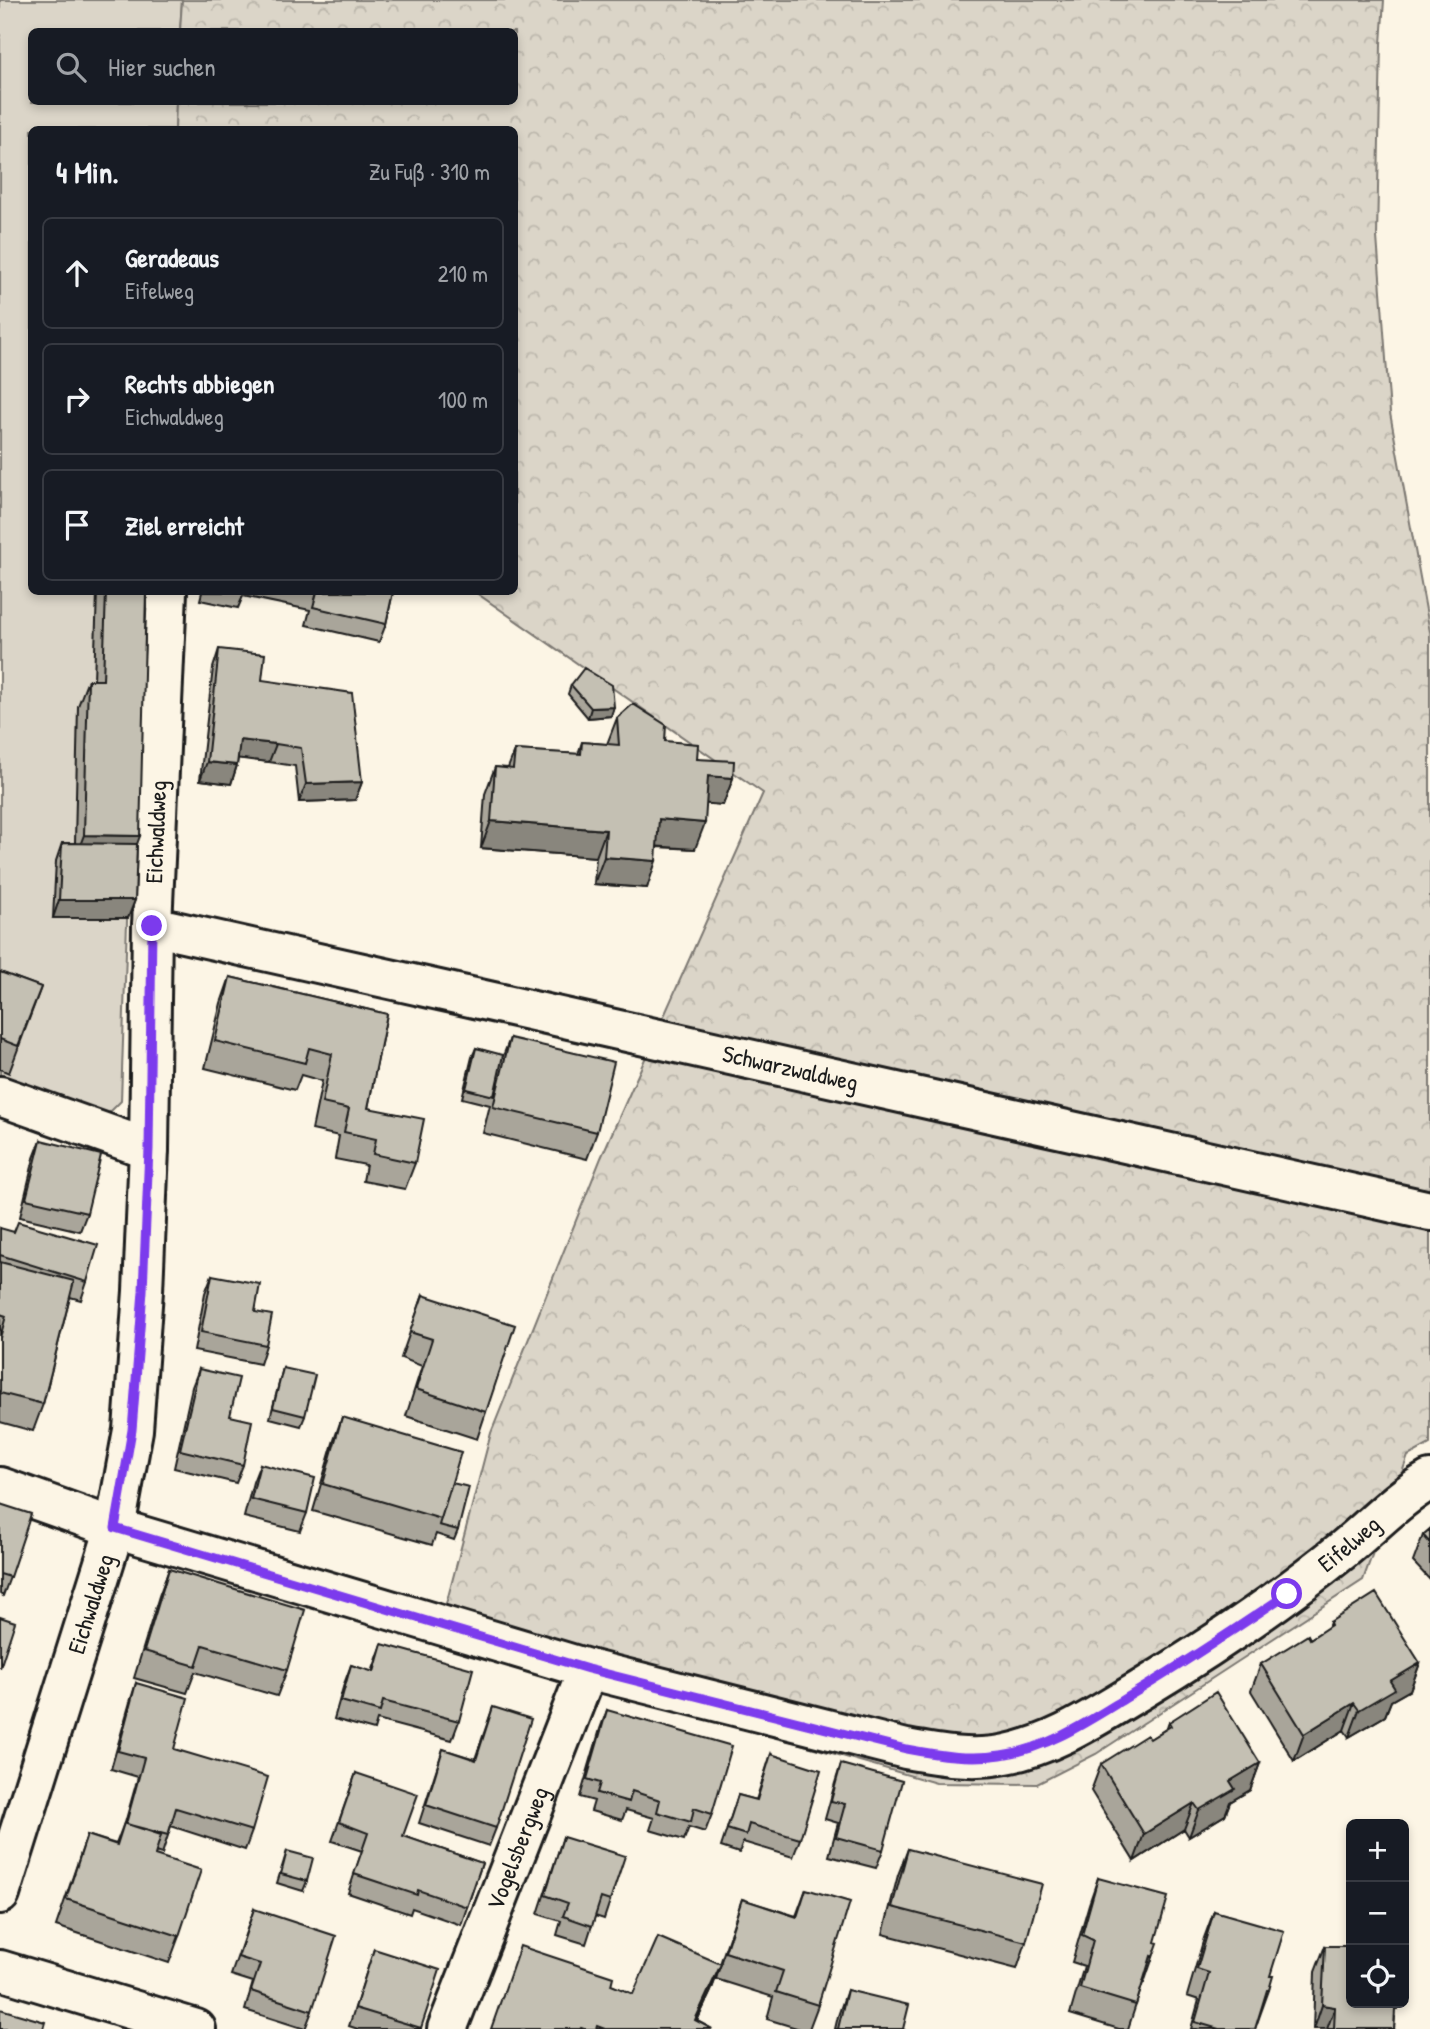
<!DOCTYPE html>
<html lang="de">
<head>
<meta charset="utf-8">
<style>
	:root { --surface:#171b24; --page:#20242c; --text:#f1f3f6; --muted:#9ea1a6; --line:#363941 }
	body { margin:0; font-family:"Patrick Hand",sans-serif; background:var(--page); color:var(--text) }
	.controls { position:absolute; right:21px; bottom:21px; display:grid; overflow:hidden; border-radius:10px; box-shadow:0 4px 10px #0003 }
	.controls button { width:63px; height:63px; display:grid; place-items:center; padding:0; border:0; border-bottom:2px solid var(--line); background:var(--surface); color:var(--text); font:35px sans-serif }
	.stop { position:absolute; width:21px; height:21px; margin:-16px; border:5px solid #7c3aed; border-radius:50%; background:#fff }
	.stop.end { background:#7c3aed; border-color:#fff; box-shadow:0 2px 7px #0008 }
	.list { margin:0; padding:0; list-style:none }
	h2 { display:flex; justify-content:space-between; align-items:center; height:91px; margin:0; padding:0 28px; font-size:30px }
	h2 small { font-size:23px; font-weight:400; color:var(--muted) }
	.list li { display:grid; grid-template-columns:46px 1fr auto; gap:21px; align-items:center; box-sizing:border-box; height:112px; margin:0 14px 14px; padding:0 14px; border:2px solid var(--line); border-radius:10px }
	.list b { display:block; font-size:26px; white-space:nowrap }
	.list p { margin:0; font-size:23px; white-space:nowrap; color:var(--muted) }
	.list em { font-size:23px; font-style:normal; color:var(--muted) }
	.icon { flex:none; width:38px; height:38px; fill:none; stroke:currentColor; stroke-width:2; stroke-linecap:round; stroke-linejoin:round }
	.map { position:relative; flex:none; width:1430px; height:2029px; overflow:hidden }
	.search { position:absolute; background:var(--surface); box-shadow:0 4px 10px #0003; left:28px; top:28px; width:490px; height:77px; display:flex; align-items:center; gap:18px; box-sizing:border-box; padding:0 24px; border-radius:10px; color:var(--muted); font-size:26px }
	.panel { position:absolute; background:var(--surface); box-shadow:0 4px 10px #0003; left:28px; top:126px; width:490px; height:469px; border-radius:10px }
	.map>svg:first-child { display:block }
	.grass { fill:#dbd5c8; stroke:#7c7872; stroke-width:2 }
	.forest { fill:url(#forest-crowns); stroke:#7c7872; stroke-width:2 }
	.lines { fill:none; stroke-linecap:round; stroke-linejoin:round }
	.minor-casing { stroke:#1c1c1c; stroke-width:44 }
	.minor { stroke:#fcf5e5; stroke-width:38 }
	.wall { fill:#a9a59a; stroke:#1c1c1c; stroke-width:2 }
	.shaded-wall { fill:#89867d; stroke:#1c1c1c; stroke-width:2 }
	.building { fill:#c4c0b3; stroke:#1c1c1c; stroke-width:2 }
	.route { stroke:#7c3aed; stroke-width:9 }
	.labels { text-anchor:middle; stroke-width:5; stroke-linejoin:round; paint-order:stroke }
	.street-label { font-size:24px; fill:#1c1c1c; stroke:#fcf5e5 }
</style>
</head>
<body>
<div class="map">
<svg width="1430" height="2029" viewBox="0 0 1430 2029">
	<defs>
		<pattern id="forest-crowns" width="20" height="18" patternUnits="userSpaceOnUse" patternTransform="scale(1.75)"><rect width="20" height="18" fill="#dbd5c8"/><path d="M2 6a3 3 0 1 1 6 0M12 15a3 3 0 1 1 6 0" fill="none" stroke="#bbb6ab"/></pattern>
	</defs>
	<rect width="100%" height="100%" fill="#fcf5e5"/>
	<filter id="ink" filterUnits="userSpaceOnUse"><feTurbulence type="fractalNoise" baseFrequency=".0143" numOctaves="2"/><feDisplacementMap in="SourceGraphic" scale="14" xChannelSelector="R" yChannelSelector="G"/><feConvolveMatrix kernelMatrix="1 2 1 2 8 2 1 2 1" color-interpolation-filters="sRGB"/></filter>
	<g filter="url(#ink)">
		<path class="grass" d="M0 0H182L180 31 32 32V102H176L175 129 32 130V592H138L121 1101 107 1115 0 1075Z"/>
		<path class="forest" d="M182 0H1384L1381 44 1377 237 1390 413 1430 632V1444L1408 1456 1363 1580 1096 1754 1037 1784 936 1783 435 1639 448 1597 491 1433 601 1158 763 793 475 592H514V130H175L176 102H514V32L180 31Z"/>
		<g class="lines">
			<g class="minor-casing">
				<g id="minor">
					<path id="s1" d="M152 926 1430 1211"/>
					<path d="M0 1096 149 1149"/>
					<path id="s2" d="M0 1487 115 1528 588 1669 906 1749C939 1755 972 1761 1006 1754 1056 1744 1095 1717 1139 1691 1210 1648 1279 1602 1344 1549 1372 1526 1398 1498 1430 1480"/>
					<path id="s3" d="M0 1894 115 1528 133 1430 143 1291 149 1149 152 926 167 592"/>
					<path d="M0 1970 196 2029"/>
					<path id="s4" d="M447 2029 588 1669"/>
				</g>
			</g>
			<use href="#minor" class="minor"/>
		</g>
		<path class="wall" d="M97 592H146L135 900 128 918H53L56 861 62 843H75L78 706 88 680H94Z
			M202 592H393L386 624 379 642 306 625 310 610 243 596 238 608 200 600Z
			M219 649 262 680 362 782 355 800 299 802 295 766 269 762 238 758 237 765 231 784 200 780 213 668Z
			M571 685 614 707 611 716 588 718 568 694Z
			M617 718 665 741 733 778 723 805 706 803 695 849 657 847 647 888 594 884 596 857 481 848 485 794 495 767 508 768 515 750 578 754 582 742 607 744Z
			M0 972 41 987 9 1073 0 1069Z
			M230 977 387 1014 368 1108 415 1163 405 1189 363 1181 366 1165 335 1159 339 1136 312 1130 322 1081 301 1075 295 1090 205 1068 221 1003Z
			M510 1038 597 1132 587 1159 483 1133 490 1105 462 1098 472 1057 476 1048 503 1056Z
			M41 1140 87 1213 80 1231 20 1217 34 1158Z
			M0 1228 87 1282 81 1300 70 1297 43 1404 33 1431 0 1422Z
			M212 1275 255 1312 266 1345 260 1364 194 1351 205 1293Z
			M423 1295 486 1412 477 1439 406 1416 422 1366 401 1358Z
			M283 1368 305 1416 301 1426 270 1418Z
			M199 1369 230 1416 243 1465 236 1483 174 1468 192 1387Z
			M342 1417 452 1483 458 1530 454 1540 436 1534 432 1545 313 1511 333 1443Z
			M260 1464 307 1513 300 1531 244 1517 253 1482Z
			M0 1504 10 1577 3 1596 0 1594Z
			M1430 1529V1580L1413 1562 1423 1535Z
			M169 1569 287 1670 277 1696 195 1672 187 1693 134 1678 159 1596Z
			M1330 1622 1420 1663 1410 1690 1391 1701 1385 1716 1349 1737 1344 1730 1294 1761 1251 1691 1261 1664 1310 1639 1328 1628Z
			M382 1644 459 1721 452 1740 377 1720 374 1730 334 1719 344 1684 351 1665 372 1672Z
			M136 1683 174 1749 252 1831 245 1850 171 1826 162 1854 155 1852V1855L179 1936 169 1963 56 1926 87 1835 116 1844 124 1823H125L138 1777 111 1769 130 1702Z
			M493 1707 496 1828 489 1846 419 1823 443 1749 475 1759Z
			M607 1710 712 1814 705 1832 689 1827 684 1840 650 1830 654 1818 626 1810 622 1820 591 1811 594 1801 580 1797 600 1729Z
			M1169 1722 1260 1763 1250 1790 1230 1802 1225 1815 1189 1837 1184 1829 1134 1861 1091 1791 1101 1764 1150 1739 1167 1728Z
			M771 1754 800 1839 793 1857 743 1842 739 1853 721 1847 738 1795 756 1800Z
			M841 1764 883 1850 876 1868 829 1856 838 1823 825 1819 835 1783Z
			M356 1773 403 1836 482 1863 461 1925 412 1908 410 1914 348 1893 362 1851 332 1841Z
			M563 1837 610 1901 604 1919 595 1916 586 1944 557 1935 561 1921 538 1914Z
			M908 1849 1026 1942 1017 1969 883 1934 898 1875Z
			M287 1851 307 1881 303 1891 277 1883Z
			M1098 1878 1155 1942 1153 1957 1144 1983H1143L1128 2029H1119L1070 2014 1084 1966 1072 1962 1089 1904Z
			M806 1889 818 2005 809 2029H800L767 2019 773 1997 716 1979 718 1972 711 1991 697 2021 712 2029H491L611 1985 633 1994 720 1964 742 1899 796 1916Z
			M254 1909 312 2011 305 2029 245 2010 253 1982 231 1975Z
			M1214 1911 1270 1976 1269 1990 1255 2029H1191L1199 2000 1187 1996 1204 1938Z
			M1325 1946 1395 2017 1394 2029H1313L1315 1972Z
			M374 1949 421 2028V2029H358L349 2026Z
			M847 1990 903 2029H835L838 2016Z"/>
		<path class="shaded-wall" d="M614 707 611 716 588 718 591 708Z
			M240 740 276 744 269 762 234 758Z
			M207 762 237 765 231 784 200 780Z
			M708 776 733 778 723 805 698 803Z
			M362 782 355 800 299 802 306 784Z
			M659 819 705 823 695 849 650 846Z
			M491 821 606 830 596 857 481 848Z
			M84 835 140 836 130 863 74 861Z
			M604 857 656 861 647 888 594 884Z
			M59 900H135L128 918H53Z
			M1420 1663 1410 1690 1391 1701 1385 1716 1349 1737 1359 1710 1390 1681Z
			M1354 1703 1344 1730 1294 1761 1304 1734Z
			M1260 1763 1250 1790 1230 1802 1225 1815 1189 1837 1199 1810 1230 1781Z
			M1194 1803 1184 1829 1134 1861 1144 1834Z
			M721 1964 711 1991 693 2029 695 2020Z
			M1322 2005 1335 2007 1327 2029H1314Z"/>
		<path class="building" d="M106 592H146L140 836 84 835 88 680H103Z
			M314 592H393L386 624 313 607 317 592Z
			M219 649 265 654 262 680 352 693 362 782 306 784 301 748 276 744 240 740 237 765 207 762Z
			M584 668 612 685 614 707 591 708 571 685Z
			M633 704 666 725 665 741 698 744 697 759 734 761 733 778 708 776 705 823 659 819 656 861 604 857 606 830 491 821 495 767 513 769 515 750 581 754 582 742 619 745 617 718Z
			M62 843 137 844 135 900H59Z
			M0 972 41 987 18 1046 0 1039Z
			M230 977 387 1014 368 1108 424 1119 415 1163 373 1154 376 1139 344 1132 349 1109 322 1103 332 1054 309 1048 305 1063 215 1041Z
			M510 1038 614 1062 597 1132 493 1107Z
			M476 1048 503 1055 494 1096 466 1089Z
			M41 1140 101 1155 87 1213 26 1199Z
			M18 1222 98 1245 87 1282 0 1255V1228L14 1232Z
			M0 1262 74 1281 43 1404 0 1393V1338L6 1316 0 1314Z
			M212 1275 260 1284 255 1312 272 1315 266 1345 201 1332Z
			M423 1295 515 1325 486 1412 416 1389 432 1339 410 1332Z
			M283 1368 315 1375 305 1416 273 1408Z
			M199 1369 239 1378 230 1416 252 1421 243 1465 180 1450Z
			M342 1417 461 1452 441 1519 323 1484Z
			M260 1464 315 1478 307 1513 251 1499Z
			M452 1483 469 1487 458 1530 439 1525Z
			M0 1504 31 1514 10 1577 0 1574Z
			M1430 1529V1543L1423 1535Z
			M169 1569 305 1610 287 1670 203 1645 196 1666 144 1651Z
			M1376 1593 1420 1663 1390 1681 1395 1689 1359 1710 1354 1703 1304 1734 1261 1664 1308 1635 1310 1639 1331 1625 1330 1622Z
			M0 1617 15 1622 0 1668Z
			M382 1644 473 1669 459 1721 383 1701 380 1712 341 1701 351 1665 374 1672Z
			M136 1683 188 1698 174 1749 268 1777 252 1831 176 1808 168 1835 126 1824 144 1758 118 1751Z
			M1216 1692 1260 1763 1230 1781 1235 1789 1199 1810 1194 1803 1144 1834 1101 1764 1147 1735 1150 1739 1171 1726 1169 1722Z
			M493 1707 531 1719 496 1828 426 1805 443 1749 476 1760Z
			M607 1710 732 1746 712 1814 694 1808 691 1822 657 1812 660 1800 632 1791 629 1802 597 1793 600 1783 587 1779Z
			M771 1754 821 1770 800 1839 749 1824 746 1835 727 1829 738 1795 757 1800Z
			M841 1764 902 1781 883 1850 836 1837 845 1804 831 1801Z
			M356 1773 418 1794 403 1836 482 1863 467 1907 418 1890 417 1895 354 1874 368 1833 339 1822Z
			M124 1823 161 1835 155 1855 201 1870 179 1936 66 1899 87 1835 117 1845Z
			M563 1837 625 1856 610 1901 601 1898 592 1926 563 1916 568 1903 545 1895Z
			M908 1849 1042 1884 1026 1942 892 1907Z
			M287 1851 313 1858 307 1881 281 1874Z
			M1098 1878 1168 1897 1155 1942 1158 1943 1153 1957 1151 1956 1136 2005 1080 1988 1093 1940 1082 1935Z
			M806 1889 850 1902 818 2005 776 1992 783 1971 725 1952 742 1899 797 1917Z
			M254 1909 336 1936 312 2011 251 1991 260 1964 238 1957Z
			M1214 1911 1284 1931 1270 1976H1273L1269 1990H1267L1255 2029H1219L1195 2022 1209 1973 1197 1969Z
			M658 1937 721 1964 695 2020 712 2029H605L597 2026 596 2029H584L581 2028 580 2029H491L520 1946 613 1977 611 1985 633 1994Z
			M1325 1946H1351V2003H1398V2009H1395L1394 2029H1334L1335 2007 1322 2005Z
			M374 1949 440 1970 421 2028 355 2008Z
			M847 1990 909 2005 903 2029H838Z
			M0 2009 45 2022 43 2029H0Z"/>
	</g>
	<g class="lines" filter="url(#ink)">
		<path class="route" d="M152 926 149 1149 143 1291 132 1430 115 1528 588 1669 906 1749C938 1755 969 1760 1001 1755 1047 1749 1087 1722 1126 1698 1181 1665 1234 1630 1287 1594"/>
	</g>
	<g class="labels">
		<g class="street-label">
			<text dy="8" stroke="none"><textPath href="#s3" startOffset="1082">Eichwaldweg</textPath></text>
			<text dy="8" stroke="none"><textPath href="#s1" startOffset="654">Schwarzwaldweg</textPath></text>
			<text dy="8" stroke="none"><textPath href="#s2" startOffset="1449">Eifelweg</textPath></text>
			<text dy="8" stroke="none"><textPath href="#s3" startOffset="304">Eichwaldweg</textPath></text>
			<text dy="8" stroke="none"><textPath href="#s4" startOffset="194">Vogelsbergweg</textPath></text>
		</g>
	</g>
</svg>
<div class="controls">
<button>+</button>
<button>−</button>
<button><svg class="icon" aria-label="locate" viewBox="0 0 24 24"><circle cx="12" cy="12" r="6"/><path d="M12 2v4M12 18v4M2 12h4M18 12h4"/></svg></button>
</div>
<div class="stop" style="left:1287px;top:1594px"></div>
<div class="stop end" style="left:152px;top:926px"></div>
<div class="search"><svg class="icon" aria-label="search" viewBox="0 0 24 24"><circle cx="10" cy="10" r="6"/><path d="M15 15l6 6"/></svg>Hier suchen</div>
<section class="panel">
<h2>4 Min.<small>Zu Fuß · 310 m</small></h2>
<ul class="list">
<li><svg class="icon" aria-label="ahead" viewBox="0 0 24 24"><path d="M12 20V5M6 11l6-6 6 6"/></svg><div><b>Geradeaus</b><p>Eifelweg</p></div><em>210 m</em></li>
<li><svg class="icon" aria-label="right" viewBox="0 0 24 24"><path d="M7 20v-9h11M14 6l5 5-5 5"/></svg><div><b>Rechts abbiegen</b><p>Eichwaldweg</p></div><em>100 m</em></li>
<li><svg class="icon" aria-label="arrive" viewBox="0 0 24 24"><path d="M6 21V4h12l-3 4 3 4H6"/></svg><div><b>Ziel erreicht</b></div></li>
</ul>
</section>
</div>
</body>
</html>
